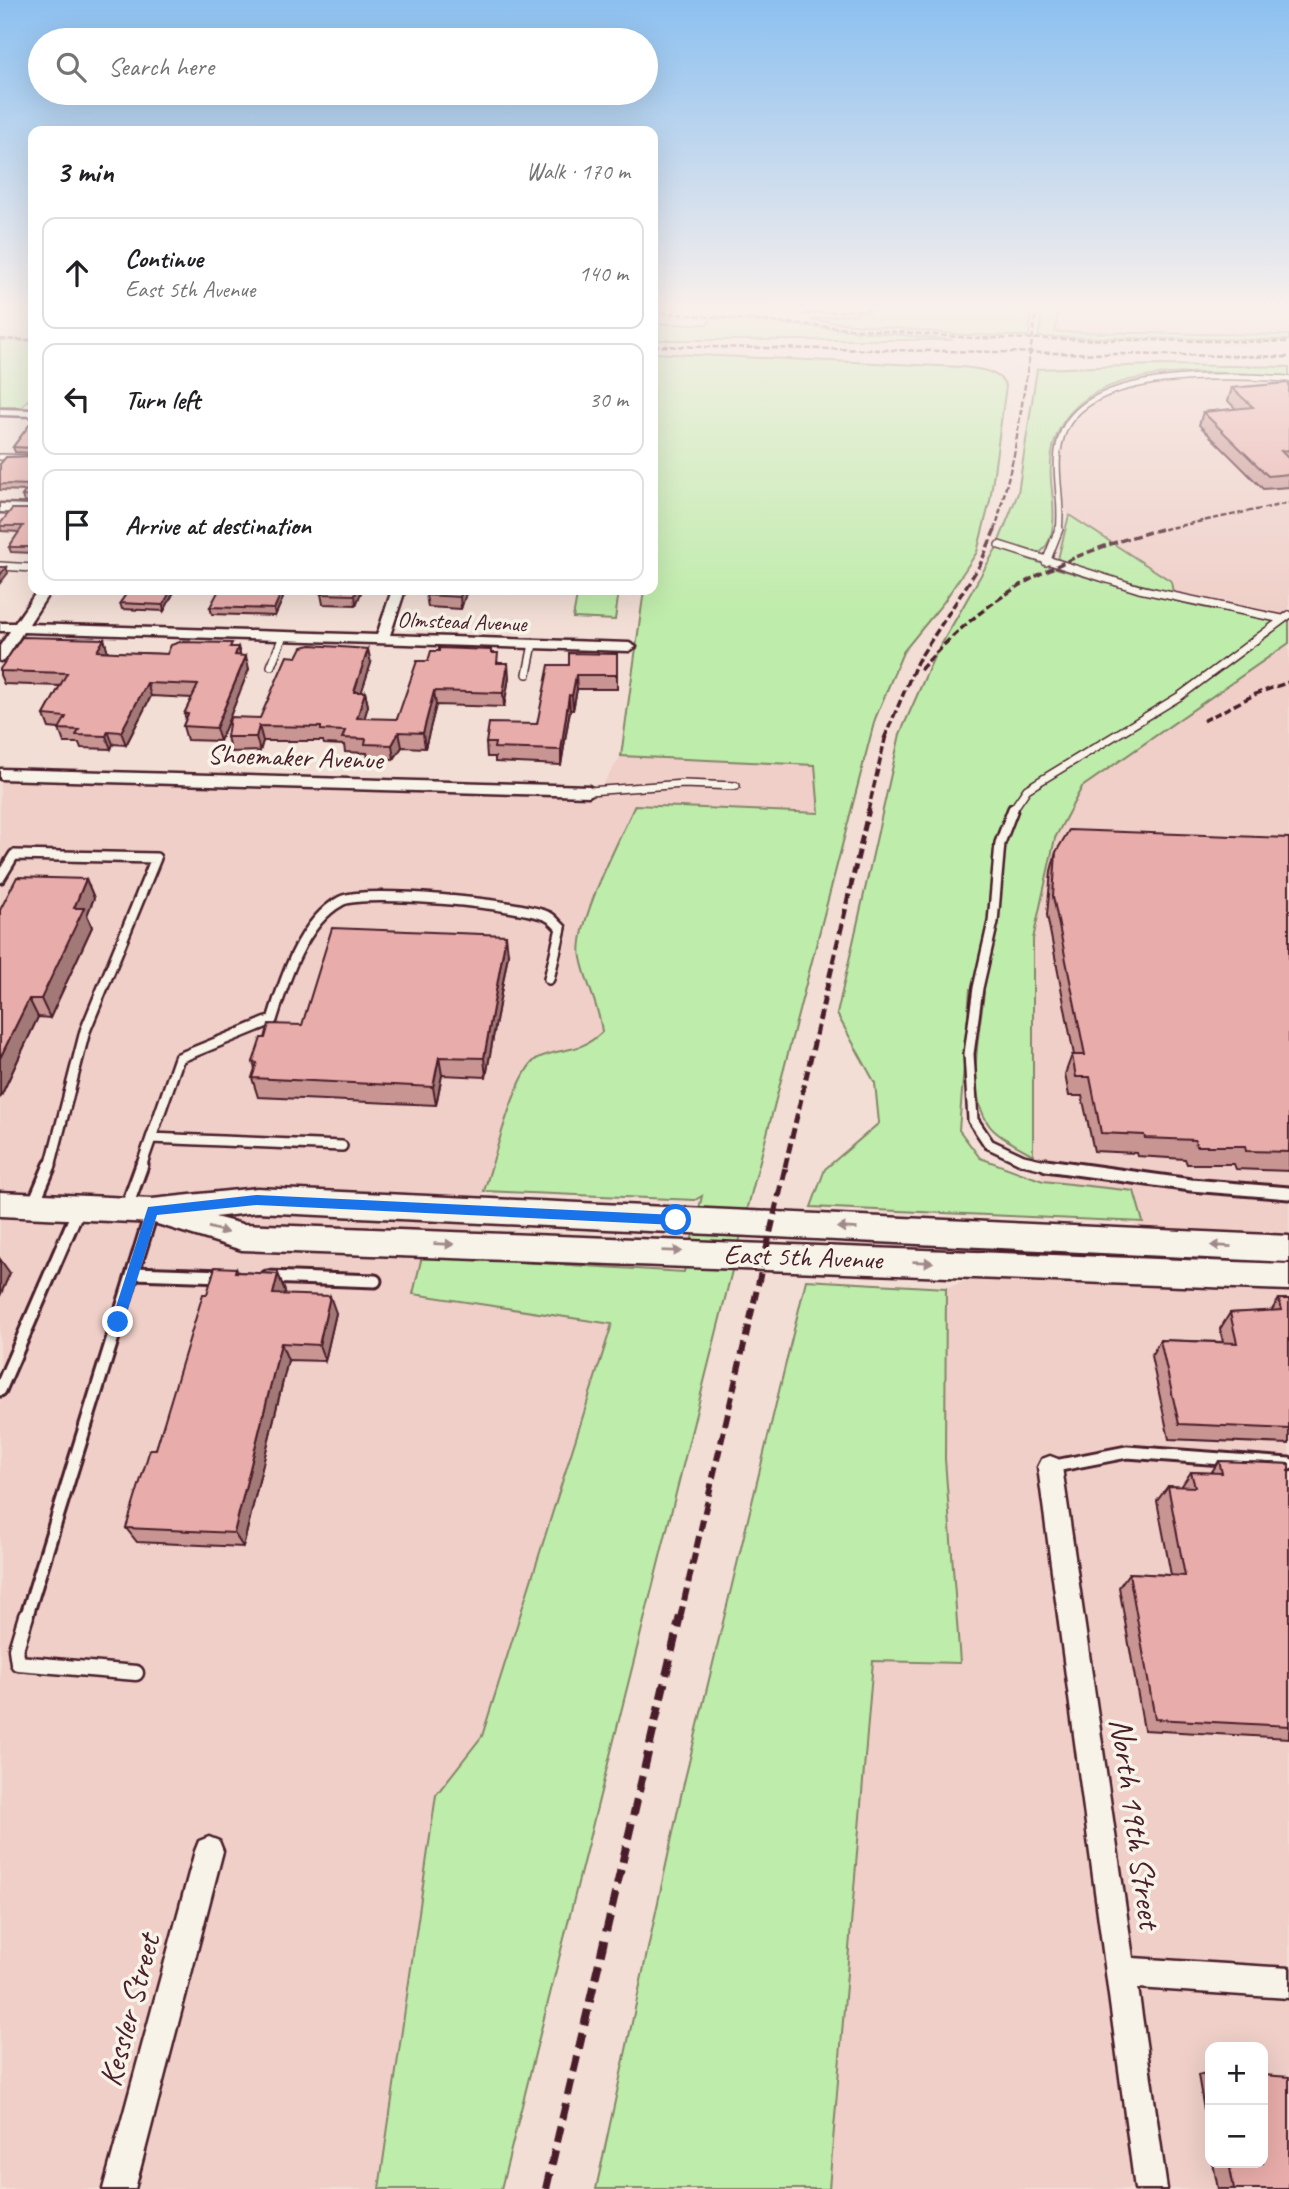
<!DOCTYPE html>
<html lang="en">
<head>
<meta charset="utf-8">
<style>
	:root { --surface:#fff; --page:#f6f6f6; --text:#202124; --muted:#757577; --line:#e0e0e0 }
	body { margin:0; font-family:Caveat,sans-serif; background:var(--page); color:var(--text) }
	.controls { position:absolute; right:21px; bottom:21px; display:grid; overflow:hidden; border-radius:14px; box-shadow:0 7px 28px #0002 }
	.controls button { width:63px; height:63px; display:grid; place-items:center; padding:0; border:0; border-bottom:2px solid var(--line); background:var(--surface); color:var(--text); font:35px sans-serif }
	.stop { position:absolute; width:21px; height:21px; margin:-16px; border:5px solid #1a73e8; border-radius:50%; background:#fff }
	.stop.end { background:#1a73e8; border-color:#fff; box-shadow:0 2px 7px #0008 }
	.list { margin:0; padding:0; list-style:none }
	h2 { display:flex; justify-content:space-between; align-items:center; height:91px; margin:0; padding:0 28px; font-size:30px }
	h2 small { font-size:23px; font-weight:400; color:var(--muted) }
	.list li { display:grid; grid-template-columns:46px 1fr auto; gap:21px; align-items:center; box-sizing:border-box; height:112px; margin:0 14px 14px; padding:0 14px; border:2px solid var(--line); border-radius:14px }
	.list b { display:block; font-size:26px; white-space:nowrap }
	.list p { margin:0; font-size:23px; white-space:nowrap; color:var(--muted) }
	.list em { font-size:23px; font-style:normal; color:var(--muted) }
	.icon { flex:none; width:38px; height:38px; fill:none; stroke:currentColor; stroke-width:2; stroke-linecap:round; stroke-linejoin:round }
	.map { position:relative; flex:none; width:1289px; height:2189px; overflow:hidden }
	.search { position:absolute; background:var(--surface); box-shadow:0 7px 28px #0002; left:28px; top:28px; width:630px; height:77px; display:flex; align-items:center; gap:18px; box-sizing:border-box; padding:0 24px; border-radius:38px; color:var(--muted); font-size:26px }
	.panel { position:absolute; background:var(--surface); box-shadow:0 7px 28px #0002; left:28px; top:126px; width:630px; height:469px; border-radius:14px }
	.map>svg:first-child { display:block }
	.built { fill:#efcfc8; fill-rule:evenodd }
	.green { fill:#beecaa; stroke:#84866a; stroke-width:2 }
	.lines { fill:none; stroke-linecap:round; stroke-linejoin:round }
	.service-far4-casing { stroke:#4a1f2b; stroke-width:8 }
	.service-far3-casing { stroke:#4a1f2b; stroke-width:10 }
	.service-far2-casing { stroke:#4a1f2b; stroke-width:14 }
	.service-far1-casing { stroke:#4a1f2b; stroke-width:17 }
	.service-casing { stroke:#4a1f2b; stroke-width:19 }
	.minor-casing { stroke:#4a1f2b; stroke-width:5 }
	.secondary-casing { stroke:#4a1f2b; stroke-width:5 }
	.service-far4 { stroke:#f7f3e8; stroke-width:5 }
	.service-far3 { stroke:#f7f3e8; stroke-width:7 }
	.service-far2 { stroke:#f7f3e8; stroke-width:9 }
	.service-far1 { stroke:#f7f3e8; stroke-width:11 }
	.service { stroke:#f7f3e8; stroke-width:14 }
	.minor { fill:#f7f3e8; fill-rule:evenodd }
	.secondary { fill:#f7f3e8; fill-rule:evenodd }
	.rail-far4 { stroke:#4a1f2b; stroke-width:2.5; stroke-dasharray:6 2.5; stroke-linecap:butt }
	.rail-far3 { stroke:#4a1f2b; stroke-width:3.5; stroke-dasharray:8 3.5; stroke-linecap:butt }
	.rail-far2 { stroke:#4a1f2b; stroke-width:5; stroke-dasharray:10 5; stroke-linecap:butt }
	.rail-far1 { stroke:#4a1f2b; stroke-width:6; stroke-dasharray:12 6; stroke-linecap:butt }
	.rail { stroke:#4a1f2b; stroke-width:8; stroke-dasharray:16 8; stroke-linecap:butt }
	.wall { fill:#c89592; stroke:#4a1f2b; stroke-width:2 }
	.shaded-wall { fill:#a27977; stroke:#4a1f2b; stroke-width:2 }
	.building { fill:#e8adaa; stroke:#4a1f2b; stroke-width:2 }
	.oneway { fill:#a0898a }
	.route { fill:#1a73e8 }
	.labels { text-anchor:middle; stroke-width:7; stroke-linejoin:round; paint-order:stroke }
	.far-street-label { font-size:23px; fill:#4a1f2b; stroke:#f7f3e8 }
	.street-label { font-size:28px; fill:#4a1f2b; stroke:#f7f3e8 }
	.near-street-label { font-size:33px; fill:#4a1f2b; stroke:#f7f3e8 }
</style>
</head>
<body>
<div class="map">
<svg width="1289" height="2189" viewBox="0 0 1289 2189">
	<rect width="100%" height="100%" fill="#f2ded5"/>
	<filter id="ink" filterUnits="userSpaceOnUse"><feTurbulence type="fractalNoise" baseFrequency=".0143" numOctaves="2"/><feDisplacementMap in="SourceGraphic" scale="14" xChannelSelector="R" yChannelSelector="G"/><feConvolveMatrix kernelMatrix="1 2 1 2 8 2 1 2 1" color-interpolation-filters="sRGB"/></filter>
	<g filter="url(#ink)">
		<path class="built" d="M1058 309H1289V335L1055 332Z
			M1185 372 1289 376V616L1264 617 1174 600 1171 581 1069 515 1052 493 1050 462 1054 436 1072 407 1109 387 1151 376Z
			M1289 643V2189H829L873 1661 960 1662 945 1459 946 1288 1143 1222 1134 1191 1043 1181 1033 1155V939L1055 838 1082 787ZM1210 2047H1263V2163H1210Z
			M621 756 816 765 819 813 580 957 600 1012 602 1032 588 1046 537 1058 522 1074 463 1258 422 1256 414 1294 612 1324 482 1736 436 1795 378 2189H0V772L579 793 603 784Z"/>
		<path class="green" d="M884 309H1032L1029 336 965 335 811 320Z
			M1043 309H1058L1055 332 1289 335V340L1038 337Z
			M712 317 953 340H653V324H708Z
			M0 340 33 341V394L22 407H0Z
			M653 353 962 367C977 369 999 370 1006 386L990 501 977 552 943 603 903 652 875 719 750 1199 501 2189H379L436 1795 482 1736 612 1324 413 1294 422 1256 684 1272 702 1196 695 1200 484 1191C493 1165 516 1068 538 1058 564 1046 578 1055 602 1032 599 1005 586 984 581 958 574 925 620 839 635 805L819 813 815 765 621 756 644 590H653Z
			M1156 365 1289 367V376C1204 371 1042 354 1051 481 1053 503 1059 536 1041 552L1024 551 999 541 1018 493 1037 369Z
			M1069 515 1171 581 1173 593 1057 563Z
			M997 547C1049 568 1102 582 1157 596 1200 607 1244 618 1289 616V643L1082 787 1055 838 1033 939V1155C1021 1147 997 1137 989 1125 965 1090 980 1032 984 992L970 989 959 1130 980 1158 1043 1181 1134 1191 1143 1222 811 1207 825 1169 879 1123 875 1083 837 1014 900 734 933 659Z
			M578 590H619L615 620 573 618Z
			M806 1280 946 1288 945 1459 960 1663 873 1661 829 2189H596L682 1791Z"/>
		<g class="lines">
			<g class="service-far4-casing">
				<path id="service-far4" d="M0 457 33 458
					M1059 531C1064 496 1049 464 1064 430 1093 367 1232 376 1289 379"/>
			</g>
			<g class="service-far3-casing">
				<path id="service-far3" d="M999 545 1139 589 1282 619
					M1046 562 1059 529
					M0 566 33 568
					M271 666 283 636
					M527 674 533 644
					M589 791 684 784 736 786
					M1012 811 1027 789 1180 696 1289 615"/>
			</g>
			<g class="service-far2-casing">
				<path id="service-far2" d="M1013 809 1000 843 993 922 978 988 969 1054 973 1120 989 1144 1023 1160 1054 1167
					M0 878 14 855 156 858 85 1031 50 1167
					M151 1138 342 1146
					M141 1167 179 1058 272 1020C284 981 302 922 341 901 365 889 525 904 549 917 553 919 557 925 561 928L549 979"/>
			</g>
			<g class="service-far1-casing">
				<path id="service-far1" d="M1046 1165 1191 1185 1289 1193
					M33 1205 50 1165
					M126 1209 142 1165
					M133 1273 224 1276
					M267 1277 375 1281
					M0 1390 79 1208
					M1050 1467 1127 1452 1289 1464
					M26 1618 152 1211"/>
			</g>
			<g class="service-casing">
				<path id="service" d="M26 1616 16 1649 18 1663 136 1673"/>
			</g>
			<g class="minor-casing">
				<path id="minor" d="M0 409 33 410V416L0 415Z
					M0 504 33 505V513L0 512Z
					M38 590H51L29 624 377 635 392 590H405L390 635 629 643 636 647 629 651 23 632 5 660 0 661V646L10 631H0V623H15Z
					M0 769 589 786 597 791 589 796 0 779Z
					M1050 1456 1058 1459 1062 1467 1133 1958 1289 1968V1998L1138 1988 1167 2189H1135L1038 1467 1042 1459Z
					M209 1837 219 1841 223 1851 135 2189H103L195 1851 199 1841Z"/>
			</g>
			<g class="secondary-casing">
				<path id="secondary" d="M257 1188 1289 1236V1262L257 1212 215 1217 242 1224 1289 1264V1290L242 1250 154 1223 0 1216V1192L152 1199Z"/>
			</g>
			<use href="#service-far4" class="service-far4"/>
			<use href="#service-far3" class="service-far3"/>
			<use href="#service-far2" class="service-far2"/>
			<use href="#service-far1" class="service-far1"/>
			<use href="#service" class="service"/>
			<use href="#minor" class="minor"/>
			<use href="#secondary" class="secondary"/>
			<path class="rail-far4" d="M653 312 971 338 1289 342
				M804 314 871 309
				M0 339 33 340
				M653 346 1289 357
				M995 531 1014 455 1037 309
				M1155 531 1289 503"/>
			<path class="rail-far3" d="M920 670C989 592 1062 555 1161 529
				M1203 721 1258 693 1289 682
				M884 739 917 662 980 565 995 529
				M868 811 887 731"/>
			<path class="rail-far2" d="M785 1167 869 809"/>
			<path class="rail-far1" d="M680 1618 786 1165"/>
			<path class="rail" d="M546 2189 680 1616"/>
		</g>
		<path class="wall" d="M1289 383V487L1263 489 1199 425 1203 412 1236 409 1228 401 1232 388Z
			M33 420V453L15 452 13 447Z
			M33 456V553L11 552 9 547 19 532 1 531 0 524 33 509V503L24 502 22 496 26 491 0 490V464Z
			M129 590H175L164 611 122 609 120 603Z
			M362 590 356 605 323 604 321 594Z
			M467 590 461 609 428 607 426 595Z
			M283 598 275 616 212 614 210 607Z
			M104 639 108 652 167 654 233 647 240 656 249 669 220 741 187 740 183 726 186 719 184 714 192 698 151 696 126 745 113 744 111 749 81 748 79 743H64L59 729 49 728 44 715 60 686 4 684 0 675V669Z
			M491 653 509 677 504 707 436 705 425 748 402 747 394 759 368 758 367 753 345 752 344 745 324 744 323 741H263L260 751 231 752 227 737 260 718 371 663 361 692H365L368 706 364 719H397L428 661Z
			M617 654V689H577L573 710H570L561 765 495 762V757H487L486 743 537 724 569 665Z
			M1289 838V1171L1236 1169 1234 1164H1187L1185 1159 1137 1156 1136 1153 1094 1151 1082 1096H1069L1065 1074 1072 1055H1074L1047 915 1051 871 1056 852Z
			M86 879 94 898 87 915 92 927 50 1018 38 1017 0 1098V910Z
			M508 954 486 1077 442 1075 436 1105 258 1097 252 1078 255 1069 253 1062 265 1038Z
			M236 1268 238 1272 278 1274 285 1291 284 1294 336 1313 325 1361 288 1360 243 1547 137 1542 126 1528 156 1449 207 1294Z
			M1279 1299H1289V1444L1169 1439 1151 1356 1160 1340 1223 1342 1220 1329 1230 1313 1271 1311Z
			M1219 1461 1289 1464V1738L1144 1730 1119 1587 1129 1573 1171 1575 1157 1501 1168 1486 1181 1487 1191 1472 1211 1473Z
			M1210 2072V2145L1198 2075Z
			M1213 2163H1263L1289 2189H1218Z"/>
		<path class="shaded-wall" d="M6 567 8 573 0 583V575Z
			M171 590H175L164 611 163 605Z
			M357 590H362L356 605 355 595Z
			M462 590H467L461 609 460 597Z
			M282 591 283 598 275 616 274 609Z
			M104 639 108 652 97 651Z
			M238 647 242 660 235 655Z
			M368 649 371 663 357 706 354 692Z
			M246 656 249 669 220 741 216 728Z
			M508 663 509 677 504 707 503 693Z
			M576 675 577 689 573 710 572 696Z
			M147 683 151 696 126 745 121 732Z
			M434 691 436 705 425 748 423 733Z
			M365 692 368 706 360 733 357 718Z
			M569 695 570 710 561 765V750Z
			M259 726 263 741 260 751 256 737Z
			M108 731 113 744 111 749 106 736Z
			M399 732 402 747 394 759 392 745Z
			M86 879 94 898 87 915 92 927 50 1018 41 999 74 908Z
			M506 935 508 954 486 1077 484 1058Z
			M29 999 38 1017 0 1098V1058Z
			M439 1057 442 1075 436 1105 433 1087Z
			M0 1259 10 1273 0 1296Z
			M278 1274 285 1291 280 1311 273 1294Z
			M330 1296 336 1313 325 1361 319 1345Z
			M281 1343 288 1360 243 1547 234 1533Z"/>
		<path class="building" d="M1289 383V450L1281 451 1289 459V474L1268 476 1203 412 1253 407 1232 388Z
			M33 420V448L13 447Z
			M33 456V547H9L23 526H0V524L12 509H33V497L22 496 30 485 0 484V464L6 457Z
			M0 567H6L0 575Z
			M129 590H171L163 605 120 603Z
			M219 590H258L282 591 274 609 210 607Z
			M323 590H357L355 595 321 594Z
			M428 590H462L460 597 426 595Z
			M22 637 104 639 97 651 116 652 167 654 171 645 180 642 232 643 230 647H238L235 655 246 656 216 728 183 726 188 714H184L198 685 147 683 121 732 108 731 106 736 76 735 79 730 59 729 66 717 44 715 67 673 0 671V669Z
			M311 645 368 649 354 692H365L357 718 397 719 417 661H428L431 651H439V648L491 650V653H498L497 663H508L503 693 434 691 423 733 399 732 392 745 365 744 366 739 342 738 345 731 321 730V727L259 726 256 737H227L230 717 260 718 287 656 297 657 302 647Z
			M569 653 617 654V675H576L572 696 569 695 561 750 494 748 495 743H486L489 723 537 724 549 665H569Z
			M1069 830 1289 838V1152L1246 1151 1245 1146H1196L1195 1140 1145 1138 1144 1135 1101 1133 1090 1077H1076L1072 1055H1085L1053 896 1056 852Z
			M17 877 86 879 74 908H84L41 999H29L0 1058V910Z
			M332 928 506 935 484 1058 439 1057 433 1087 252 1078 257 1063 253 1062 261 1038H265L269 1024 302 1025Z
			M215 1267 236 1268 235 1272 278 1274 273 1294 330 1296 319 1345 281 1343 234 1533 126 1528 150 1449H156L203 1294H207Z
			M1279 1299H1289V1429L1179 1424 1160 1340 1237 1343 1230 1313 1282 1310Z
			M1219 1461 1289 1464V1726L1155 1719 1129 1573 1185 1576 1168 1486 1195 1487 1191 1472 1222 1473Z
			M1263 2075 1289 2077V2189H1234L1229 2163H1263Z"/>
		<defs><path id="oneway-solid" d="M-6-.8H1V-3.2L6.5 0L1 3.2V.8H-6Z" transform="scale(1.75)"/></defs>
		<g class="oneway">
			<use href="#oneway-solid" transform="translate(847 1228) rotate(-177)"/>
			<use href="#oneway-solid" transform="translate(218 1230) rotate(16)"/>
			<use href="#oneway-solid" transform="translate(444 1244) rotate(2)"/>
			<use href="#oneway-solid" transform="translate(1221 1246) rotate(-177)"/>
			<use href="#oneway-solid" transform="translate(672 1251) rotate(2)"/>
			<use href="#oneway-solid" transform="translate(923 1262) rotate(2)"/>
		</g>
	</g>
	<linearGradient id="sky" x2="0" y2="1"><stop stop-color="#8cc0f0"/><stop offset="0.5" stop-color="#f9f0ec"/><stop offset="1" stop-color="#f9f0ec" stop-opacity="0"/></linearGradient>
	<rect width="1289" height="615" fill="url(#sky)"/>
	<path class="route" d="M257 1195 676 1215 682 1220 676 1225 257 1205 157 1215 124 1322 123 1326H113L111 1322 148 1207Z"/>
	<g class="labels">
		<g class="far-street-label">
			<text transform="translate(462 621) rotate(2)" y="8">Olmstead Avenue</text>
		</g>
		<g class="street-label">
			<text transform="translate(295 756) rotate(2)" y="10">Shoemaker Avenue</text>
			<text transform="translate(803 1256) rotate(2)" y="10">East 5th Avenue</text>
		</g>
		<g class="near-street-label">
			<text transform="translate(1137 1823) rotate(82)" y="12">North 19th Street</text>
			<text transform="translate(128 2010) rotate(-75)" y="12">Kessler Street</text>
		</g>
	</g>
</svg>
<div class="controls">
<button>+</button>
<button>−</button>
</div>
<div class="stop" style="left:676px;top:1220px"></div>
<div class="stop end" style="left:118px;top:1322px"></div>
<div class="search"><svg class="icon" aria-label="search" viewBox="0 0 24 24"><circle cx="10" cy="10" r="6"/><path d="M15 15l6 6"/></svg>Search here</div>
<section class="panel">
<h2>3 min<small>Walk · 170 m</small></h2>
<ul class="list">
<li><svg class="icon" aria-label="ahead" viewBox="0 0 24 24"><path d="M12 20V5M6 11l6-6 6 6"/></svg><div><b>Continue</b><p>East 5th Avenue</p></div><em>140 m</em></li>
<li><svg class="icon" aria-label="left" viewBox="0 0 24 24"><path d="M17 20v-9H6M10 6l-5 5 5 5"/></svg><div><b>Turn left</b></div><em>30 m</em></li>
<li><svg class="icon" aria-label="arrive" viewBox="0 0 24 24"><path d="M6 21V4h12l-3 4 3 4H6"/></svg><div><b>Arrive at destination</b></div></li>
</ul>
</section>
</div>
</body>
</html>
